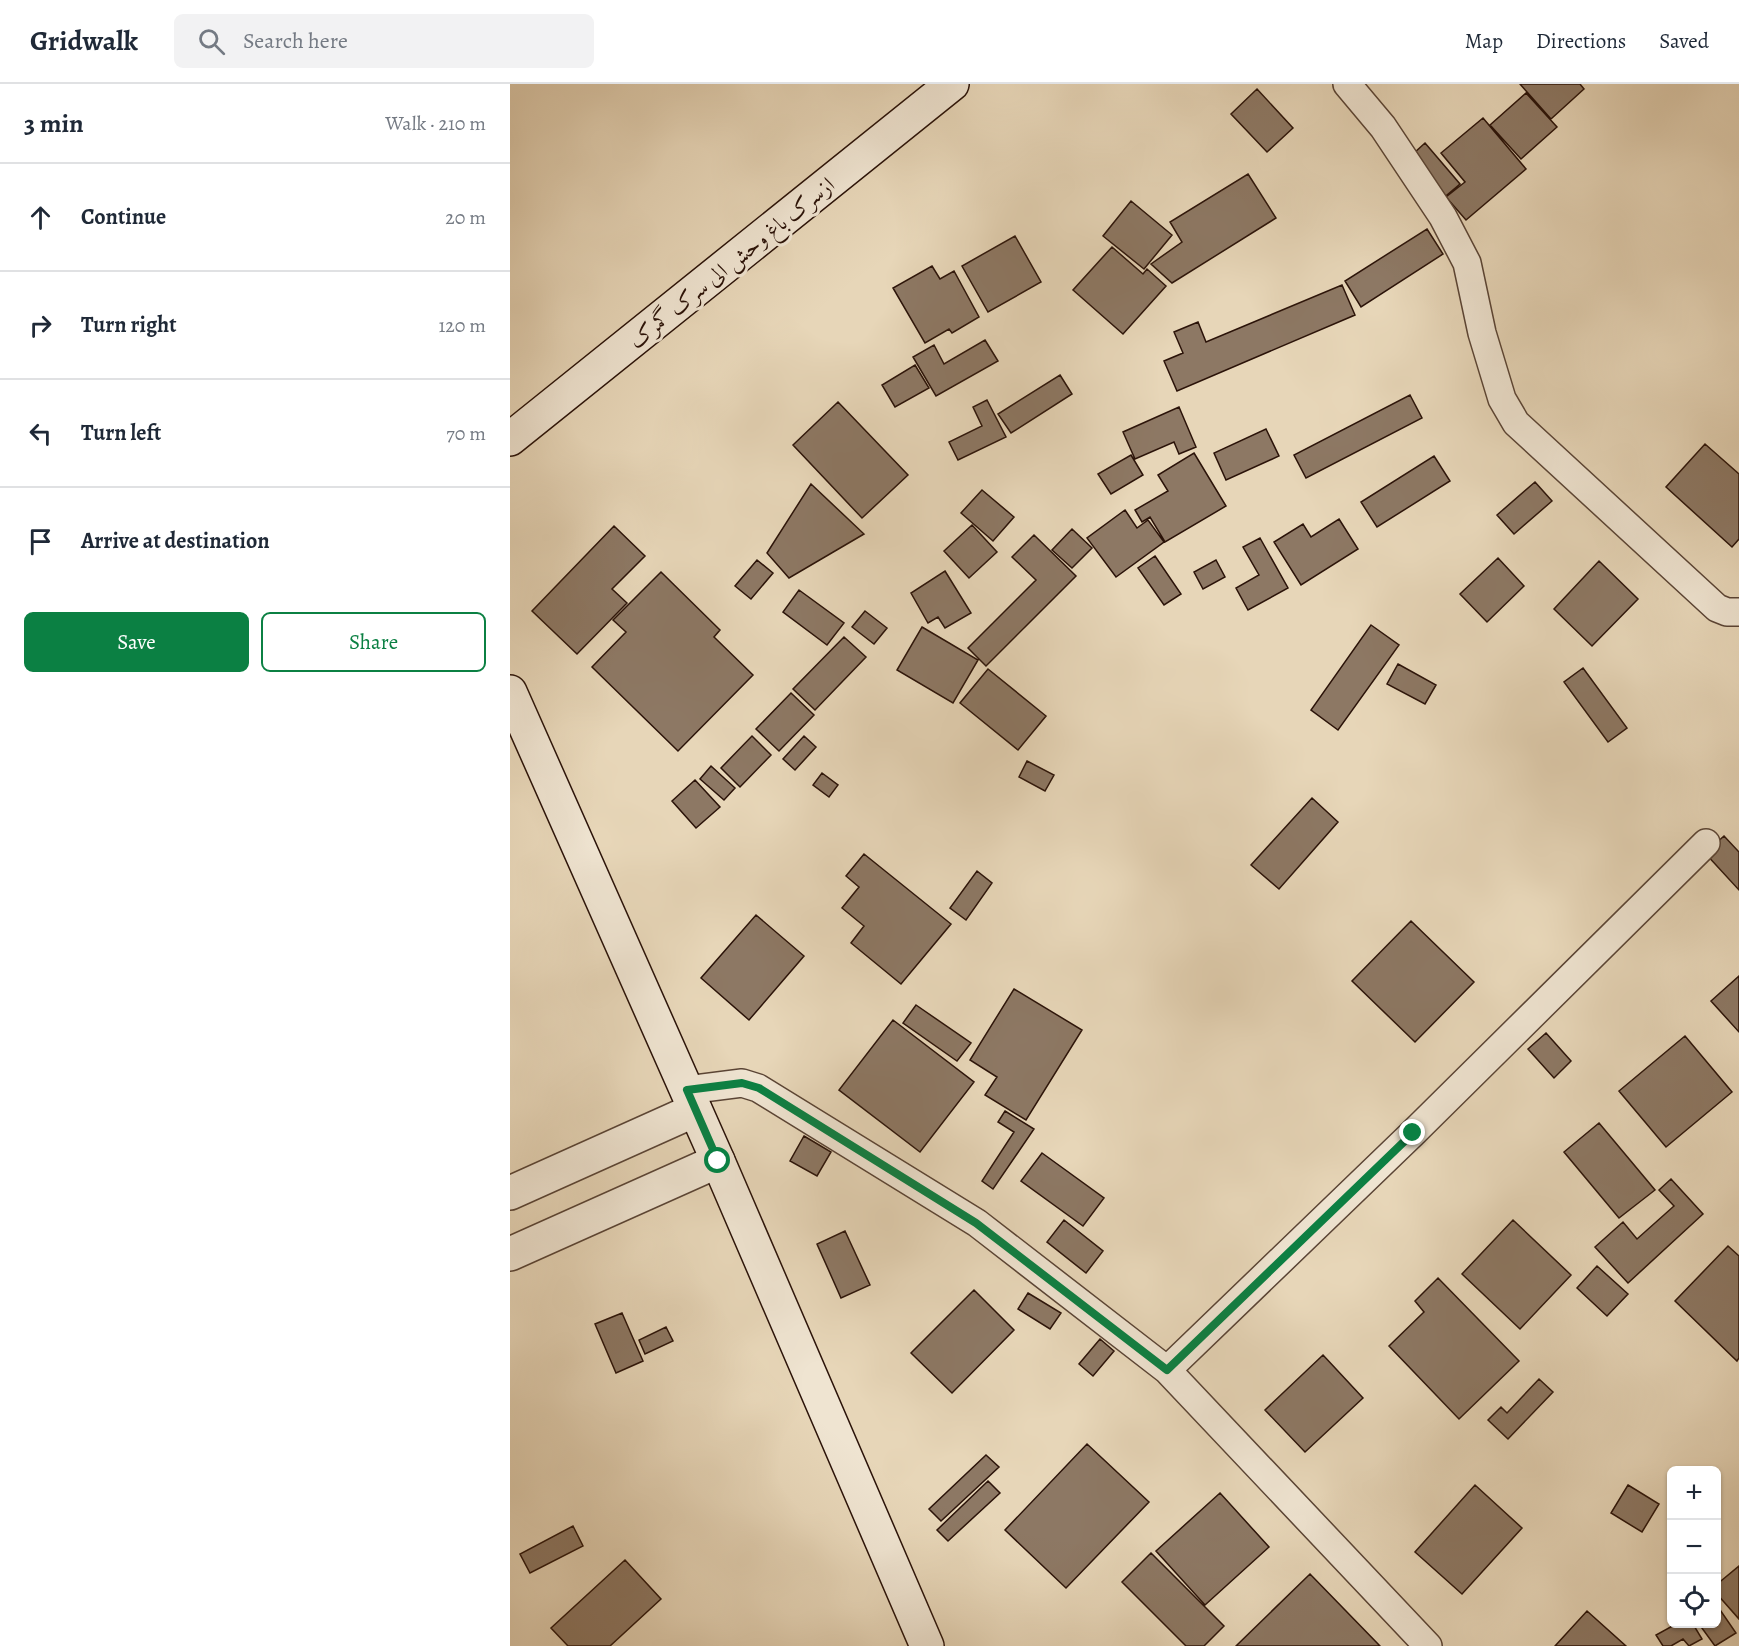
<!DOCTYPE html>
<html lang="en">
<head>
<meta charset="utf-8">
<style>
	:root { --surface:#fff; --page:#f2f2f3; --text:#1f2937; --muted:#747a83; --line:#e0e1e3; --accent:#0b8043 }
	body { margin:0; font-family:Alegreya,Amiri,serif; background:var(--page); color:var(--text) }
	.controls { position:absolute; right:18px; bottom:18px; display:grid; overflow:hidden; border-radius:9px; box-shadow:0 2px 4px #0004 }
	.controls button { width:54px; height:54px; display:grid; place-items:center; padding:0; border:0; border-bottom:2px solid var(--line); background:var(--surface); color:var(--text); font:30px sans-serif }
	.stop { position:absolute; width:18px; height:18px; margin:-14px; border:4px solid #0b8043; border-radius:50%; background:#fff }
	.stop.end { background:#0b8043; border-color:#fff; box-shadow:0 2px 6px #0008 }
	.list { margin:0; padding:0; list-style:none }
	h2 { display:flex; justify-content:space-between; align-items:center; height:78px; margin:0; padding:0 24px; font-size:26px }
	h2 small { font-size:20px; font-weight:400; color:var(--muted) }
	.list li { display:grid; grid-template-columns:39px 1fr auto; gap:18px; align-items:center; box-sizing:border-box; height:108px; padding:0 24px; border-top:2px solid var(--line) }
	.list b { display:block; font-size:22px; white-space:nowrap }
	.list em { font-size:20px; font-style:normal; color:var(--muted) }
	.actions { display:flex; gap:12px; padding:18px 24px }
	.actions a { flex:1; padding:14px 0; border:2px solid var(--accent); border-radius:9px; text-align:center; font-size:21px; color:var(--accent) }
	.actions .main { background:var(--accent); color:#fff }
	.icon { flex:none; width:33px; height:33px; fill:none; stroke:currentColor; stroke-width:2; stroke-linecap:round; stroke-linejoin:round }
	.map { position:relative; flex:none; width:1229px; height:1562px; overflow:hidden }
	header { display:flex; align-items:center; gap:36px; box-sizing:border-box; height:84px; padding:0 30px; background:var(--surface); border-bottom:2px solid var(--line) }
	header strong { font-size:28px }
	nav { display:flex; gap:33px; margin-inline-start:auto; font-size:21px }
	.search { width:420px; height:54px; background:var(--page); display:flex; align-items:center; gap:15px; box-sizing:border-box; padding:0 21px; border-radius:9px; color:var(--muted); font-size:22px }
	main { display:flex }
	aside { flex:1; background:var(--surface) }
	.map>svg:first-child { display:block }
	.building { fill:#8d7864; stroke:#2b1309; stroke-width:1.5 }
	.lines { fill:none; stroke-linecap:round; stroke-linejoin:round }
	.minor-casing { stroke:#5a4435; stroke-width:30 }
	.tertiary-casing { stroke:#5a4435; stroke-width:36 }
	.secondary-casing { stroke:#2b1309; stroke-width:36 }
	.minor { stroke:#efe4d1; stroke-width:27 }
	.tertiary { stroke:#efe4d1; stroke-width:33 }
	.secondary { stroke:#efe4d1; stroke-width:33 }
	.route { stroke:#0b8043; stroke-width:8 }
	.labels { text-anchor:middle; stroke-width:6; stroke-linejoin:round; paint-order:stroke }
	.street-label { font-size:22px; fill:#2b1309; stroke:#efe4d1 }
</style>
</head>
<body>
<header>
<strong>Gridwalk</strong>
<div class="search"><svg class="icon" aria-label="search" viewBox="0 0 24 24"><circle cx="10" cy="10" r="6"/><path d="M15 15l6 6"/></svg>Search here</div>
<nav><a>Map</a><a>Directions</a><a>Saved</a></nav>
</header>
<main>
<aside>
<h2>3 min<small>Walk · 210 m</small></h2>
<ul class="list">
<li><svg class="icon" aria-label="ahead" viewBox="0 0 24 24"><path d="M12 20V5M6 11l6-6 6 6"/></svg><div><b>Continue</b></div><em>20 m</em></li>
<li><svg class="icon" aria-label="right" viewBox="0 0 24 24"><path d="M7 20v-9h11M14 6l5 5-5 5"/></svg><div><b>Turn right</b></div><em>120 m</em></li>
<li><svg class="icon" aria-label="left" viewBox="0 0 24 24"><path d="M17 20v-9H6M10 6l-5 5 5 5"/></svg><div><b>Turn left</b></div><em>70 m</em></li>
<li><svg class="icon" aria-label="arrive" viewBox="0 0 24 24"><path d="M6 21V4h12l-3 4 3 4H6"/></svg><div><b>Arrive at destination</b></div></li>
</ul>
<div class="actions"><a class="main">Save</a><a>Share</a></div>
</aside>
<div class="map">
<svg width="1229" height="1562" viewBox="0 0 1229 1562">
	<rect width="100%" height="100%" fill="#e7d6b8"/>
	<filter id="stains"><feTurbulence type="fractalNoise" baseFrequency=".00333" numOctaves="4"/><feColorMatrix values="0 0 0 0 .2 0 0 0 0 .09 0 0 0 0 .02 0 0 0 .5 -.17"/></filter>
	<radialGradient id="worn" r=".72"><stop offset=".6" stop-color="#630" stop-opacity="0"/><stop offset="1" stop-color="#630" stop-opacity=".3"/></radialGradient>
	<path class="building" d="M1010 0H1070L1074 5 1041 35Z
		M747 5 783 44 757 68 721 30Z
		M1016 9 1047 43 1011 75 980 41Z
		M973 34 1016 85 956 136 936 113 955 98 931 69Z
		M915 59 950 100 931 116 903 70Z
		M738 90 766 134 662 199 641 180 672 158 660 138Z
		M621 117 662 151 634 185 593 152Z
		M917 145 933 170 851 223 835 197Z
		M505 152 531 198 478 228 452 182Z
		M602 163 633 190 637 185 656 202 613 250 563 206Z
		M422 182 430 195 444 187 469 233 442 249 439 245 415 259 383 204Z
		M832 201 845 231 667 307 654 277 673 269 664 248 688 238 696 258Z
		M475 256 488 277 426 312 403 273 424 261 434 280Z
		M405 281 419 304 385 323 372 301Z
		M550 291 562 310 501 349 488 330Z
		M900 311 912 334 796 394 784 371Z
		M477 316 496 353 448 376 439 358 472 342 463 323Z
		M328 318 398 391 352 434 283 361Z
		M669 323 686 363 669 370 664 358 625 375 613 348Z
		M756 345 769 372 716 396 704 369Z
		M1195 360 1229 390V455L1222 463 1156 403Z
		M684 369 716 422 655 458 640 433 632 438 625 426 658 407 648 391Z
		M621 371 633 391 601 410 588 390Z
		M924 372 940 397 867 443 851 418Z
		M1025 398 1042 417 1004 450 987 431Z
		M301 400 354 450 279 494 257 469Z
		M472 406 504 433 483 457 451 429Z
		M615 426 627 444 638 436 654 458 606 493 577 454Z
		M829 435 848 465 791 501 764 458 793 440 801 453Z
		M462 441 487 468 459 494 434 467Z
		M104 442 135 472 102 505 117 519 67 570 22 527Z
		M562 445 582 464 562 484 542 466Z
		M524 451 566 492 476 582 458 564 526 496 502 473Z
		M750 454 778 504 738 526 726 504 749 491 733 463Z
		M645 472 671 510 654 521 628 484Z
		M988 474 1014 502 977 538 950 510Z
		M247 476 263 489 241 515 225 502Z
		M706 476 715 493 693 505 684 488Z
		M1089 477 1128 515 1082 562 1044 525Z
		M435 487 461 529 435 544 428 533 418 539 401 509Z
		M151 488 210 546 204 553 243 591 168 667 82 583 116 548 103 536Z
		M289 506 334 539 317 561 273 528Z
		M355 527 377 544 364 560 342 543Z
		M861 541 889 561 828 646 801 626Z
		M412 543 468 576 443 619 387 586Z
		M334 553 356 573 305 626 283 605Z
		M888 580 926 601 915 620 877 600Z
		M1073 584 1117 644 1098 658 1054 598Z
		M478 585 536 632 508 666 450 619Z
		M281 609 304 631 269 667 246 645Z
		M242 652 261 671 230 703 211 684Z
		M294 652 306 663 285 686 273 675Z
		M517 677 544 691 535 707 509 693Z
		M201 682 225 704 214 716 190 695Z
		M312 689 328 701 319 713 303 701Z
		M185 696 210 723 186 744 162 717Z
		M802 714 828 738 769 805 741 781Z
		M1214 752 1229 768V806L1195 769Z
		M354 770 441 840 391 900 341 859 354 842 332 824 349 803 336 792Z
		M467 787 482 799 456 836 440 824Z
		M246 831 294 872 239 936 191 894Z
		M901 837 964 898 905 958 842 897Z
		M1229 892V948L1201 917Z
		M504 905 572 946 516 1036 475 1011 487 993 460 976Z
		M406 921 461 959 447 977 393 939Z
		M383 936 464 998 410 1068 329 1006Z
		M1036 949 1061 977 1044 994 1018 965Z
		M1175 952 1222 1008 1156 1063 1109 1007Z
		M495 1027 524 1045 483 1105 472 1097 504 1048 488 1038Z
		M1089 1039 1145 1106 1109 1134 1054 1068Z
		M294 1052 321 1068 307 1092 280 1077Z
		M532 1069 594 1114 573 1142 511 1097Z
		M1161 1095 1193 1130 1118 1199 1085 1163 1113 1138 1127 1155 1164 1122 1149 1106Z
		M554 1136 593 1167 576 1189 537 1158Z
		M1003 1136 1061 1191 1010 1245 952 1190Z
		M335 1147 360 1201 331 1214 307 1160Z
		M1218 1162 1229 1172V1274L1227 1277 1165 1217Z
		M1087 1182 1118 1210 1097 1232 1067 1204Z
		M928 1194 1009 1277 949 1335 879 1262 914 1228 905 1217Z
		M464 1206 504 1246 442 1309 401 1269Z
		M518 1209 551 1229 540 1245 508 1225Z
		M112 1229 133 1277 106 1289 85 1240Z
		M156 1243 163 1257 135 1270 129 1256Z
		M590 1255 604 1267 583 1292 569 1280Z
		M813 1271 853 1314 795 1368 755 1326Z
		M1029 1295 1043 1308 998 1355 978 1336 991 1323 997 1329Z
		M577 1360 639 1418 556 1504 495 1446Z
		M476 1371 489 1383 431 1437 419 1425Z
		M478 1397 490 1409 438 1457 427 1446Z
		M965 1401 1012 1444 952 1510 905 1468Z
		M1118 1401 1149 1420 1132 1448 1101 1429Z
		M710 1409 759 1463 695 1521 646 1467Z
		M63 1442 73 1462 20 1489 10 1470Z
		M641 1469 714 1542 694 1562H676L612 1498Z
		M115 1476 151 1515 100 1562H58L41 1544Z
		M1229 1482V1535L1206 1509V1501Z
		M800 1490 870 1562H726Z
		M1206 1520 1226 1549 1205 1562 1189 1540H1206Z
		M1077 1527 1116 1562H1045Z
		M1166 1540H1183L1192 1555 1179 1562 1173 1555 1161 1562H1153L1146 1551Z"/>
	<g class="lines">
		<g class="minor-casing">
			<path id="minor" d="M837 0 873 43 933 133 957 179 972 249 992 315 1006 339 1207 524 1217 528H1229
				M177 1006 232 999 248 1004 467 1139 657 1286 918 1562
				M657 1286 903 1049 1196 759"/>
		</g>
		<g class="tertiary-casing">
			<path id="tertiary" d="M0 1109 185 1026
				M0 1170 208 1077"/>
		</g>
		<g class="secondary-casing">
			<path id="secondary" d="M0 355 442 0
				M0 608 208 1077 417 1562"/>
		</g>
		<use href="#minor" class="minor"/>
		<use href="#tertiary" class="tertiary"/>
		<use href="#secondary" class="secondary"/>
	</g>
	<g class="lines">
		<path class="route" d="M208 1077 177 1006 232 999 249 1004 466 1139 657 1286 903 1049"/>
	</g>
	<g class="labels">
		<g class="street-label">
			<text transform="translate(221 178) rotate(-39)" y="8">ازسرک باغ وحش الی سرک گمرک</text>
		</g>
	</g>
	<rect width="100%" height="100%" filter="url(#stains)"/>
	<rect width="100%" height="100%" fill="url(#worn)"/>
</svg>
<div class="controls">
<button>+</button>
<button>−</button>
<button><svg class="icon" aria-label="locate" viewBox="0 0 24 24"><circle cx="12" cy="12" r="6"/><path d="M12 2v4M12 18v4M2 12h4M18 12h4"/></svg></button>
</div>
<div class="stop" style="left:208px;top:1077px"></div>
<div class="stop end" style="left:903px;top:1049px"></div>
</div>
</main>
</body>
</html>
